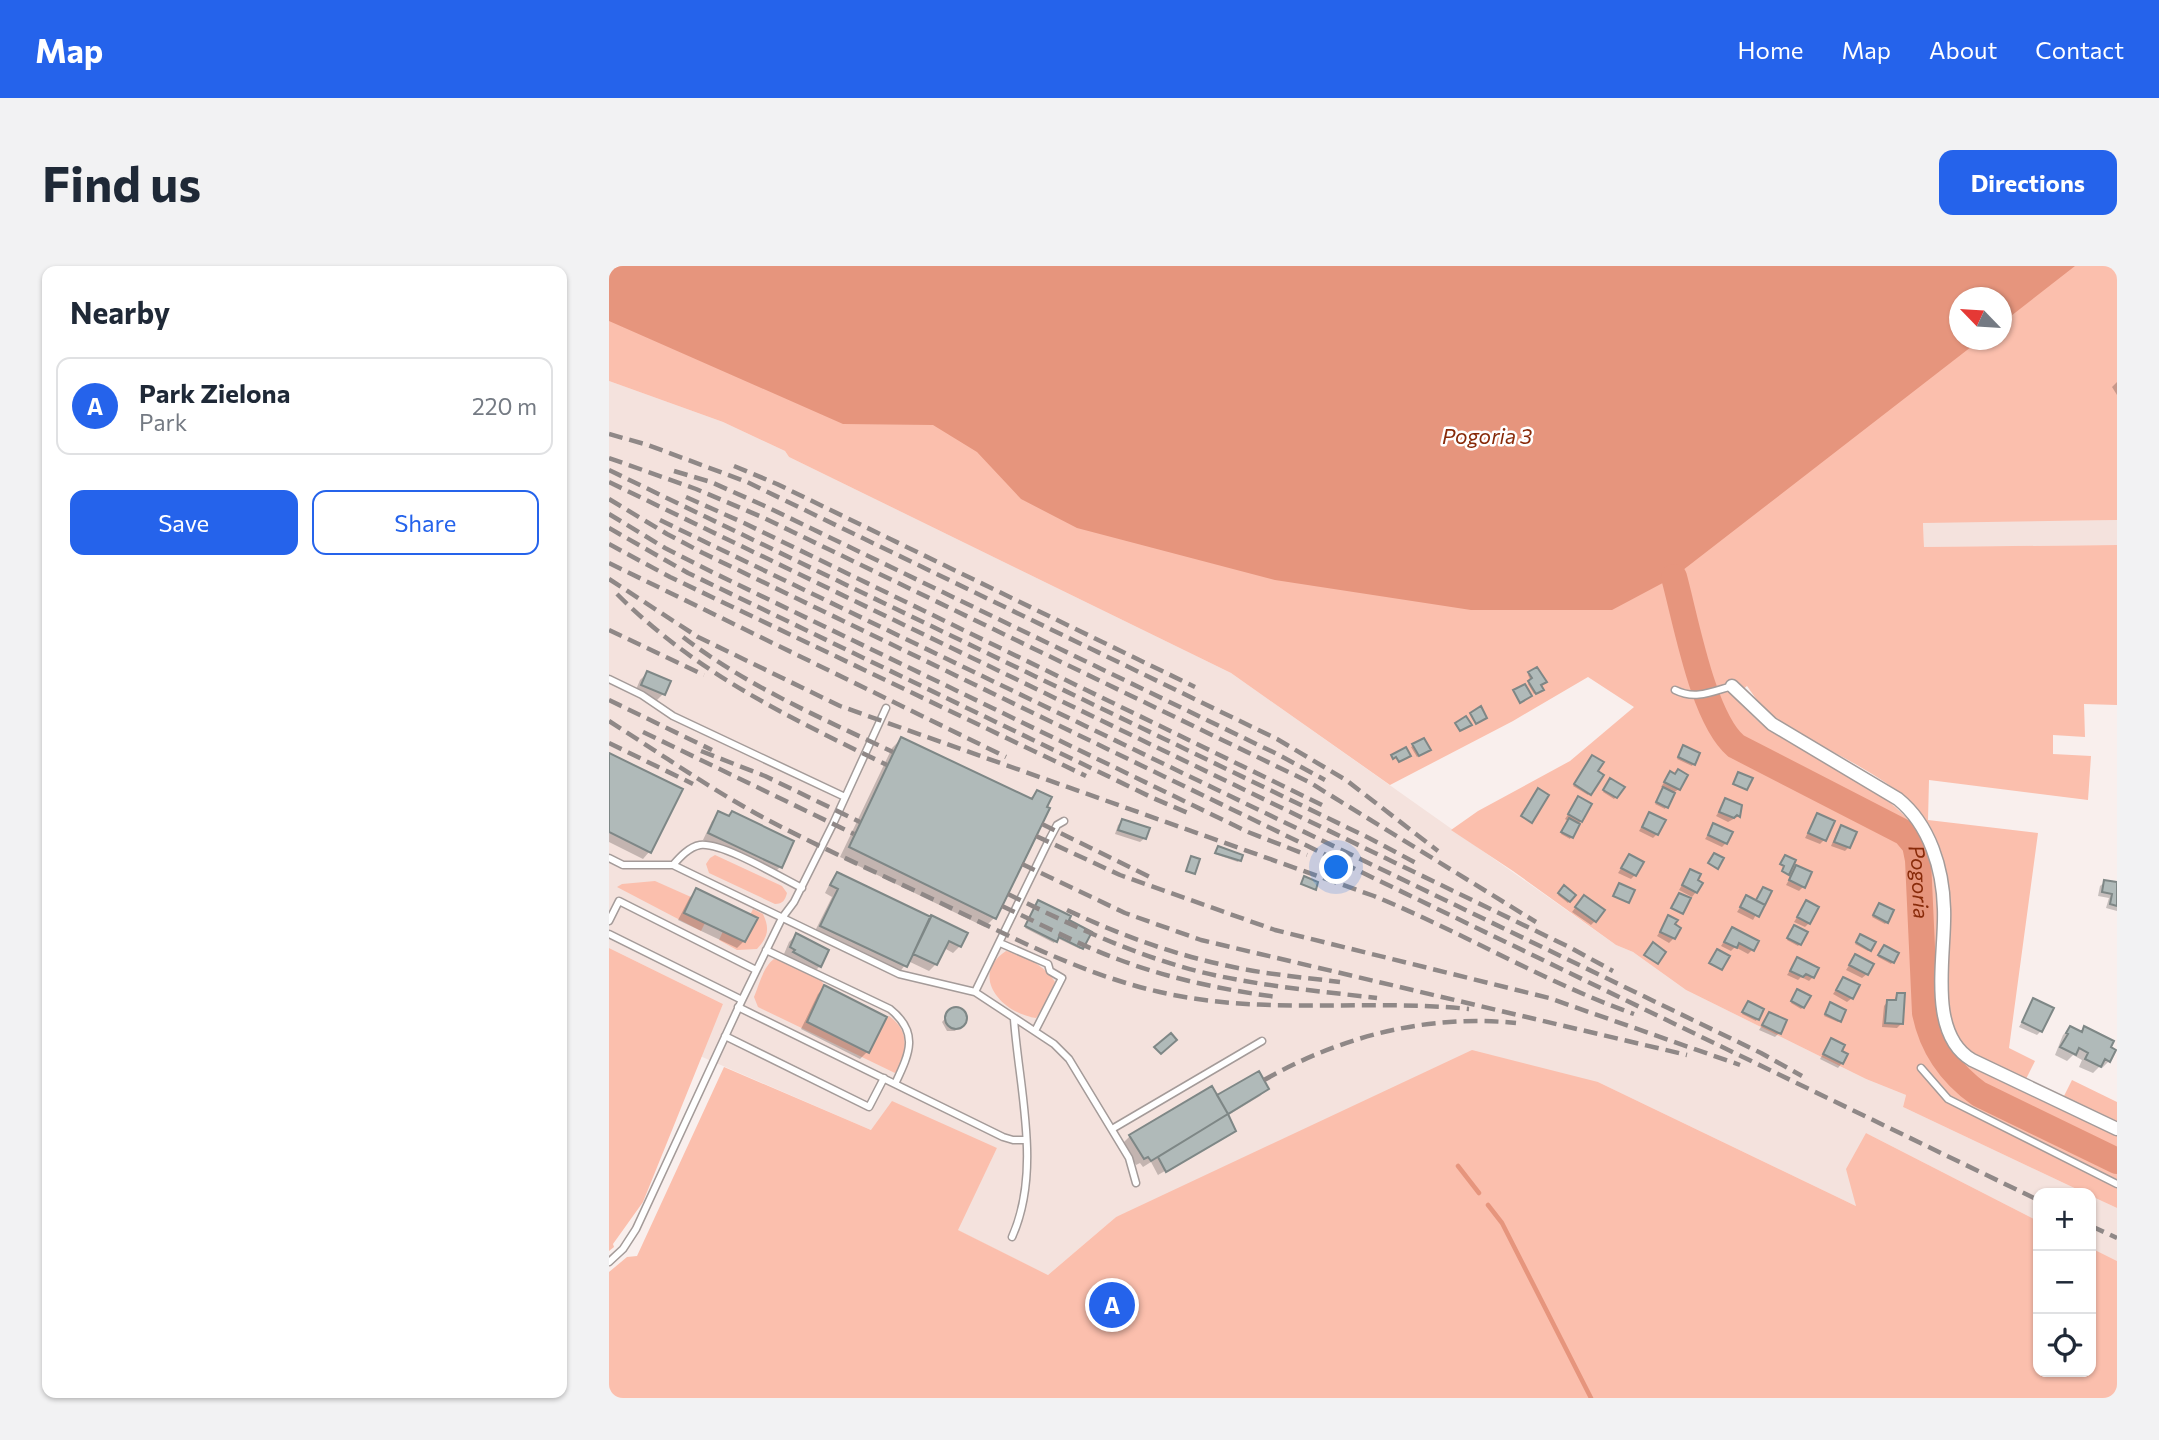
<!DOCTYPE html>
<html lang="en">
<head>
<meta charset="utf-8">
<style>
	:root { --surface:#fff; --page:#f2f2f3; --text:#1f2937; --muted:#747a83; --line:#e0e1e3; --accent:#2563eb }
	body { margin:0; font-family:Commissioner,sans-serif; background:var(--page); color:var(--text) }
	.controls { position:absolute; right:21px; bottom:21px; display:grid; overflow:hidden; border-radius:14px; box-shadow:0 2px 5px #0004 }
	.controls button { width:63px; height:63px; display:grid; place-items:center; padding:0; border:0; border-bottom:2px solid var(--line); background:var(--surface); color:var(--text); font:35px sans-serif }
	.compass { position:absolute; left:1340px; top:21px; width:63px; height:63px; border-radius:50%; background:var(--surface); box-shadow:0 2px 5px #0004; rotate:295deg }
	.you { position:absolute; left:728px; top:602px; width:24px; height:24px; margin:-18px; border:5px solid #fff; border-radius:50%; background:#1a73e8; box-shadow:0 0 0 10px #1a73e833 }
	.badge { display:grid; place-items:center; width:46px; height:46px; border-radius:50%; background:var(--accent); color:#fff; font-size:23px; font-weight:700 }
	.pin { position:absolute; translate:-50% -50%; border:4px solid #fff; box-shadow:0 2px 7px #0006 }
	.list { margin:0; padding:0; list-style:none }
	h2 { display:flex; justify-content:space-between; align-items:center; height:91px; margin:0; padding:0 28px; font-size:30px }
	h2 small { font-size:23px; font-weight:400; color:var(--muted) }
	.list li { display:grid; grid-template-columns:46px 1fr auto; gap:21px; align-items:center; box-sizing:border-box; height:98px; margin:0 14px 14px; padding:0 14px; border:2px solid var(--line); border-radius:14px }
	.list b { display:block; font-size:26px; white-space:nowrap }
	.list p { margin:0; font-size:23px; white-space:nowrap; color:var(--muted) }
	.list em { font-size:23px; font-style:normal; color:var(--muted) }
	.actions { display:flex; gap:14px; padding:21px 28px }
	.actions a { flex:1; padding:16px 0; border:2px solid var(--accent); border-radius:14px; text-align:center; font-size:24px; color:var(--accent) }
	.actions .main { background:var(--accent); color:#fff }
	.icon { flex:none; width:38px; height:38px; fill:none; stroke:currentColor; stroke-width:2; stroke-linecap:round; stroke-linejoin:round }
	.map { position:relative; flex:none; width:1508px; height:1132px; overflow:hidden; border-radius:14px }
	header { display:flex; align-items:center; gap:42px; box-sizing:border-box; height:98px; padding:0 35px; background:var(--accent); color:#fff }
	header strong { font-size:33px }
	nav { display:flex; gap:38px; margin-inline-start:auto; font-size:24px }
	.intro { display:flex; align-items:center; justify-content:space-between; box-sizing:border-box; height:168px; padding:0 42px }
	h1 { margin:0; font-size:49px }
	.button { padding:18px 32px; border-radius:14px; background:var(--accent); color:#fff; font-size:24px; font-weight:700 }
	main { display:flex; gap:42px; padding:0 42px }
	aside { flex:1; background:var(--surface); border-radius:14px; box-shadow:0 2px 5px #0004 }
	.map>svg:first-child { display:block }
	.built { fill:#f4e2dd }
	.green { fill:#fbbfad; fill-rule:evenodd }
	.water { fill:#e6957d }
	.shadow { fill:#0003 }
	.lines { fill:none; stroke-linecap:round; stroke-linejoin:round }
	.stream { stroke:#e6957d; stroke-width:4.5 }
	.river { stroke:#e6957d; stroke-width:26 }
	.building { fill:#b0bab9; stroke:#7e8786; stroke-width:2 }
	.service-casing { stroke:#a49b99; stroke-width:9 }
	.minor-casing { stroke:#a49b99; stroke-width:15 }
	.service { stroke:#fff; stroke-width:6 }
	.minor { stroke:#fff; stroke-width:12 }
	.rail { stroke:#8f8887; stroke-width:4.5; stroke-dasharray:14 7; stroke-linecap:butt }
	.labels { text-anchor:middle; stroke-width:5; stroke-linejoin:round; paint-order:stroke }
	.water-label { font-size:21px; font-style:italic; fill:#882a09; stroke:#fff }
</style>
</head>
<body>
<header>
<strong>Map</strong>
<nav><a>Home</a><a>Map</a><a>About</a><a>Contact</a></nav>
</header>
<div class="intro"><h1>Find us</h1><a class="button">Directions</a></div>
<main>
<aside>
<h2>Nearby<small></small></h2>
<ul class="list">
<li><span class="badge">A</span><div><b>Park Zielona</b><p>Park</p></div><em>220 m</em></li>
</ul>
<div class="actions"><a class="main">Save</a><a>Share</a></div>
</aside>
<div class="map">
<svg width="1508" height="1132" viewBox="0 0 1508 1132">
	<rect width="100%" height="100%" fill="#f9efed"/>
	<path class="built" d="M0 115 114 156 176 185 180 191 622 407 1007 679 1024 686 1077 724 1257 813 1297 829 1294 841 1476 927H1429V955L1257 867 1247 940 989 816 507 951 439 1009 348 964 388 882 262 864 91 790 114 738 0 682Z
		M1508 254V279L1315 281 1314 256Z
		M1482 930 1508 942V995L1482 982Z"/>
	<path class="green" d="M0 0H1508V254L1314 257 1315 281 1508 279V439L1475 438 1476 471 1444 469V488L1482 490 1479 534 1320 514 1319 554 1429 567 1400 782 1426 795 1417 813C1400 804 1374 796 1359 785 1328 761 1341 660 1339 623 1338 601 1331 576 1319 557 1290 511 1210 484 1166 451L1150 437 1138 420 1125 431C1135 441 1145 452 1156 461 1205 497 1297 524 1318 585 1326 606 1331 632 1330 653 1328 701 1313 766 1358 799L1508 870V942L1482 930V927H1476L1294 841 1297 829 1257 813 1077 724 1024 686 1007 679 904 605 842 564 869 545 961 495 1025 441 979 411 904 455 781 519 622 407 180 191 176 185 114 156 0 115ZM1350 32H1392V74H1350Z
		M106 589 173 620 178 627C176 634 174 638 166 638L100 607 97 598 101 592Z
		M46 615 82 631 75 647 96 657 92 665 8 621 13 618Z
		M144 643 154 648C161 663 159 671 148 683L128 684 110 674 114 665 137 676 148 653 141 649Z
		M0 682 114 738 34 936 4 978 5 981 0 985Z
		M397 685C413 688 438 701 446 716L434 744 427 752C394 748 359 710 397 685Z
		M165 693 172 694 212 714 215 719 198 756 260 787 278 751 280 750C301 765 298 784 288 805L286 807 149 741 145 731C150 719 154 701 165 693Z
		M863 784 989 816 1247 940 1237 903 1257 867 1429 955V1106H1482V982L1508 995V1132H0V1006L18 991 28 990 115 801 262 864 283 835 388 882 349 964 439 1009 507 951Z
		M1463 814 1508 836V856L1455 830Z"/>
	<path class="water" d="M0 0H1466L1393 57 1392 32H1350V74H1371L1065 311 1003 344H862L666 314 468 262 412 233 368 186 324 159 234 158 0 55Z"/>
	<path class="shadow" d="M1508 116V129L1503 121Z
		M38 407 54 428 47 435 26 426 31 414Z
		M920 408 930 419 932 425 925 428 919 418 922 415 919 409Z
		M292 473 420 534 428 526 385 652 376 661 231 591 283 482Z
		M804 480 818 485 808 491 802 481Z
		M1073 483 1084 498 1083 500 1068 493Z
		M0 490 40 586 34 593 0 576Z
		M981 493 987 506 979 529 964 520Z
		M1061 507 1070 523 1064 527 1056 543 1046 538 1055 522 1052 521Z
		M1000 516 1007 531 1005 533 994 526Z
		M970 532 981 539 961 573 952 568 959 555 956 553Z
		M1117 534 1130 550 1119 556 1107 550Z
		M110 548 171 601 164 608 94 574 103 555Z
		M1040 548 1048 568 1044 572 1030 565Z
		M1208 549 1215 574 1211 578 1196 572Z
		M513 555 536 572 531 576 506 568 509 559Z
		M1105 559 1117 577 1113 581 1096 573Z
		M1232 561 1240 581 1236 585 1222 580 1228 566Z
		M609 582 630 594 629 596 606 588Z
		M1020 590 1026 609 1022 613 1009 607Z
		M1187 601 1194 621 1190 625 1177 619Z
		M1081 605 1087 626 1083 631 1070 624Z
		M229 608 351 680 344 687 335 682 327 698 320 705 299 695 290 707 205 667 223 631 216 627 222 615Z
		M1496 616 1508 618V645L1497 642 1500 632 1489 630 1491 620Z
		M955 621 965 629 959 637 949 629Z
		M88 624 135 675 128 682 69 654 81 631Z
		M1152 625 1160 626 1144 654 1128 646 1137 632 1147 636Z
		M971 635 986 655 982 659 963 646Z
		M1197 636 1200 657 1196 661 1185 656Z
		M428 638 458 655 473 682 471 683 448 672 445 677 416 662Z
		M1269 640 1278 656 1276 658 1263 651Z
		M1060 651 1065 672 1060 677 1048 670Z
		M1184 662 1191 678 1189 680 1178 674Z
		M1123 663 1143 684 1139 688 1126 681 1122 685 1112 680Z
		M187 669 211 700 204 707 179 694 180 691 175 688 180 676Z
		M1250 671 1261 684 1259 685 1246 678Z
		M1273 683 1284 696 1282 698 1269 691Z
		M1246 690 1258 708 1253 712 1237 704Z
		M1188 693 1204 711 1200 715 1192 711 1189 714 1178 709Z
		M1234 713 1243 732 1238 736 1224 728Z
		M216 721 276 752 258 786 251 793 192 763 209 728Z
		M1187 727 1194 741 1192 743 1182 737Z
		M1288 729 1292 758 1288 762 1273 761 1275 740 1279 735 1284 736Z
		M1425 734 1432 765 1428 769 1410 761Z
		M1137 739 1148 753 1147 755 1133 748Z
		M1220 740 1231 755 1229 756 1215 750Z
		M350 743 354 747 355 755 346 765H338L333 756 344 744Z
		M1160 748 1170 767 1166 771 1150 764Z
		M1461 762 1471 767 1475 763 1500 795 1493 802 1491 800 1484 807 1470 801 1473 794 1464 789 1458 795 1446 789 1454 769Z
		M1222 774 1230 785 1233 797 1229 802 1211 793Z
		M658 823 651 830 618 850 625 865 620 870V867L549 909 550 911 542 896 534 901 531 897 527 899 514 877 521 870 607 832Z"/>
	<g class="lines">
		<path class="stream" d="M849 900 870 927
			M879 939 893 957 982 1132"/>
		<path class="river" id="s1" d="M1065 311C1077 355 1094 452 1127 480L1296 567 1306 579 1309 594 1316 747C1323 781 1342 808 1370 828L1508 895"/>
	</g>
	<path class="building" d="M928 401 938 416 932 419 935 424 927 428 919 415 923 412 919 406Z
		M38 405 62 415 56 429 32 419Z
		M916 418 923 430 911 437 904 424Z
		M872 440 878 452 867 458 861 447Z
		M857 450 863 459 851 465 846 457Z
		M292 471 423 533 428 524 443 531 438 541 441 542 387 653 240 581Z
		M815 472 822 484 810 490 803 478Z
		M1074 479 1091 487 1086 499 1069 491Z
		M797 481 802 490 790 496 787 491 784 493 782 489Z
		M0 487 74 523 42 587 0 566Z
		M983 489 995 496 989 505 995 509 982 529 965 518Z
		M1069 503 1079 509 1071 524 1055 516 1061 505 1066 508Z
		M1129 506 1144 512 1138 524 1124 518Z
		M1001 512 1016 521 1008 532 994 524Z
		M1054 521 1066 527 1059 542 1047 536Z
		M929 522 940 529 923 557 912 550Z
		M969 530 983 538 973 556 959 548Z
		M1116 532 1133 539 1131 551 1128 549 1125 552 1110 546Z
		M109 545 120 550 123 545 185 575 173 602 99 567Z
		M1040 546 1057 554 1049 569 1033 561Z
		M1208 547 1226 555 1217 575 1199 567Z
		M960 552 971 558 964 572 952 566Z
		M513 553 541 562 537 573 509 564Z
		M1104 557 1124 566 1118 578 1099 569Z
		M1232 559 1248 566 1241 582 1225 576Z
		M609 580 634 589 632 595 606 587Z
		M1105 587 1115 592 1109 603 1099 597Z
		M1020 588 1035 596 1027 610 1012 602Z
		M1176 589 1187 594 1180 609 1173 605 1175 600 1171 598Z
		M582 590 591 593 586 608 577 605Z
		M1187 599 1203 606 1196 622 1180 614Z
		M1081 603 1092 608 1089 614 1094 617 1088 627 1073 619Z
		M228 606 322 651 298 701 211 660 229 623 221 619Z
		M695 610 709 616 707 624 692 618Z
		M1495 614 1508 616V640L1501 638 1503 628 1493 626Z
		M1010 617 1026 624 1020 637 1004 630Z
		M955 619 967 629 961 636 949 627Z
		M1154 621 1163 625 1156 639 1147 634Z
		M87 622 149 652 136 676 75 647Z
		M1070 627 1082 632 1074 648 1062 642Z
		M975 629 996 644 987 656 966 641Z
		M1137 629 1156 639 1150 651 1131 641Z
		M429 634 462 650 460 654 483 666 474 683 450 671 448 676 416 660Z
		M1197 634 1210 641 1201 658 1188 651Z
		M1270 637 1285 644 1279 657 1264 649Z
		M322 649 359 667 352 681 340 675 328 699 304 688Z
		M1059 649 1069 654 1066 658 1072 662 1066 673 1051 666Z
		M1185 659 1199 666 1192 679 1178 672Z
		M1123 661 1150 675 1145 685 1130 677 1128 682 1115 676Z
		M187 667 220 684 212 701 184 686 186 684 181 681Z
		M1251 668 1267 676 1262 685 1247 676Z
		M1044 676 1057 686 1049 698 1035 689Z
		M1275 679 1290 687 1285 697 1269 689Z
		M1108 683 1121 690 1113 704 1100 697Z
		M1246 688 1265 698 1259 709 1240 699Z
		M1188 691 1210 702 1205 712 1197 708 1194 711 1181 705Z
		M1234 711 1251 719 1244 733 1227 724Z
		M215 719 278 751 260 787 198 756Z
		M1188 723 1202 730 1195 742 1182 735Z
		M1288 727H1296L1294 758 1276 757 1278 734H1287Z
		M1424 732 1445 742 1433 766 1413 756Z
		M1139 735 1155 743 1150 754 1133 746Z
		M1221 736 1237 744 1232 756 1216 748Z
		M336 752a11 11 0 1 1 22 0a11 11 0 1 1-22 0Z
		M1160 746 1178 754 1172 768 1153 759Z
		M1461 760 1473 766 1475 760 1505 775 1502 781 1507 784 1501 796 1496 793 1492 801 1476 793 1479 787 1470 782 1467 789 1451 781 1459 768 1457 767Z
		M562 767 568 774 552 788 545 781Z
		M1222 772 1236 779 1233 785 1239 788 1234 798 1214 788Z
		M650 805 660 823 619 848 608 829Z
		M603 820 619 848 542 895 539 891 535 893 520 869Z
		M619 848 627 865 557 906 549 891Z"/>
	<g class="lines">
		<g class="service-casing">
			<path id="service" d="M0 413 33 429 64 450 236 531
				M1066 424C1086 434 1102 426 1123 420
				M0 592 14 599H64L290 708 366 726 439 576 448 559 455 555
				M64 599C71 591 80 581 91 579 113 576 171 611 193 622
				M0 655 10 635 147 704
				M0 668 133 734
				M391 677 439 698 441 705 453 712 426 765
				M157 684 281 743C311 767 300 788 286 818
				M366 726 445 778 460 793 520 892 527 917
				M129 741 394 871 404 874H417
				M116 770 260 841 275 812
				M1312 802 1339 833 1508 918
				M503 863 653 775
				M403 971C433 904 410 823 405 753
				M0 996 14 983 27 963 133 734 173 652 185 636 224 558 277 442"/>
		</g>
		<g class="minor-casing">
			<path id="minor" d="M1123 420 1163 458 1289 533C1321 559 1334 603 1335 643 1337 687 1317 767 1363 794L1508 863"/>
		</g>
		<use href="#service" class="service"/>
		<use href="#minor" class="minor"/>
		<path class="rail" d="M0 168 39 179 138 216 668 473 737 514 829 585
			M0 192 87 223 153 251 700 516 927 656
			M125 200 168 218 586 421
			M0 204 760 572 809 598
			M65 205 102 216 158 241 668 488 716 514
			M0 216 960 681 1004 705
			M77 231 135 257 713 539
			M0 233 58 268 94 287 1429 934
			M0 248 56 282 103 306 639 566 698 589
			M51 254 1152 787 1193 810
			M0 262 79 307 544 532 579 547
			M0 278 61 311 477 510
			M0 297 397 491
			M0 313 89 371 231 440 765 630C853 666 935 716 1025 748
			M8 328C87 407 179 451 278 499
			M0 364 95 409
			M74 371C138 420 212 452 284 486
			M0 434 103 484
			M0 455C52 488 103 524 157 553 216 584 278 611 338 640 412 676 488 715 570 730 666 748 763 733 860 743
			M34 466 245 568
			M0 477 84 518
			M92 485 156 510 251 556
			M433 558 541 611
			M427 570 511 609 666 664 940 732 1131 799
			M413 598 516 647 592 674 1078 789
			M399 628C462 659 524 689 592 706 650 720 709 725 768 732
			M393 640C432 658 470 679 511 694 562 713 615 724 668 731
			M458 644C509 668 560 687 615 699 653 708 692 711 731 716
			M655 814C733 770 818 748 907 757
			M1482 960 1508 972"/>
	</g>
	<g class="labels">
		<g class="water-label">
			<text x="878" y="178">Pogoria 3</text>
			<text dy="7" stroke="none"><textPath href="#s1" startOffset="425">Pogoria</textPath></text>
		</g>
	</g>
</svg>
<div class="controls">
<button>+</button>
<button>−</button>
<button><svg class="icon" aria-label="locate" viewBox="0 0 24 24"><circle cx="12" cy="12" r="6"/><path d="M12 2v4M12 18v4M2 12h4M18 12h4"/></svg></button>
</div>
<svg class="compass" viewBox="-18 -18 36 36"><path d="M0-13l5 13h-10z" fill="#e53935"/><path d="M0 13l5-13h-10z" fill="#747a83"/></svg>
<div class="you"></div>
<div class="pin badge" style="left:503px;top:1039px">A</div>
</div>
</main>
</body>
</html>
